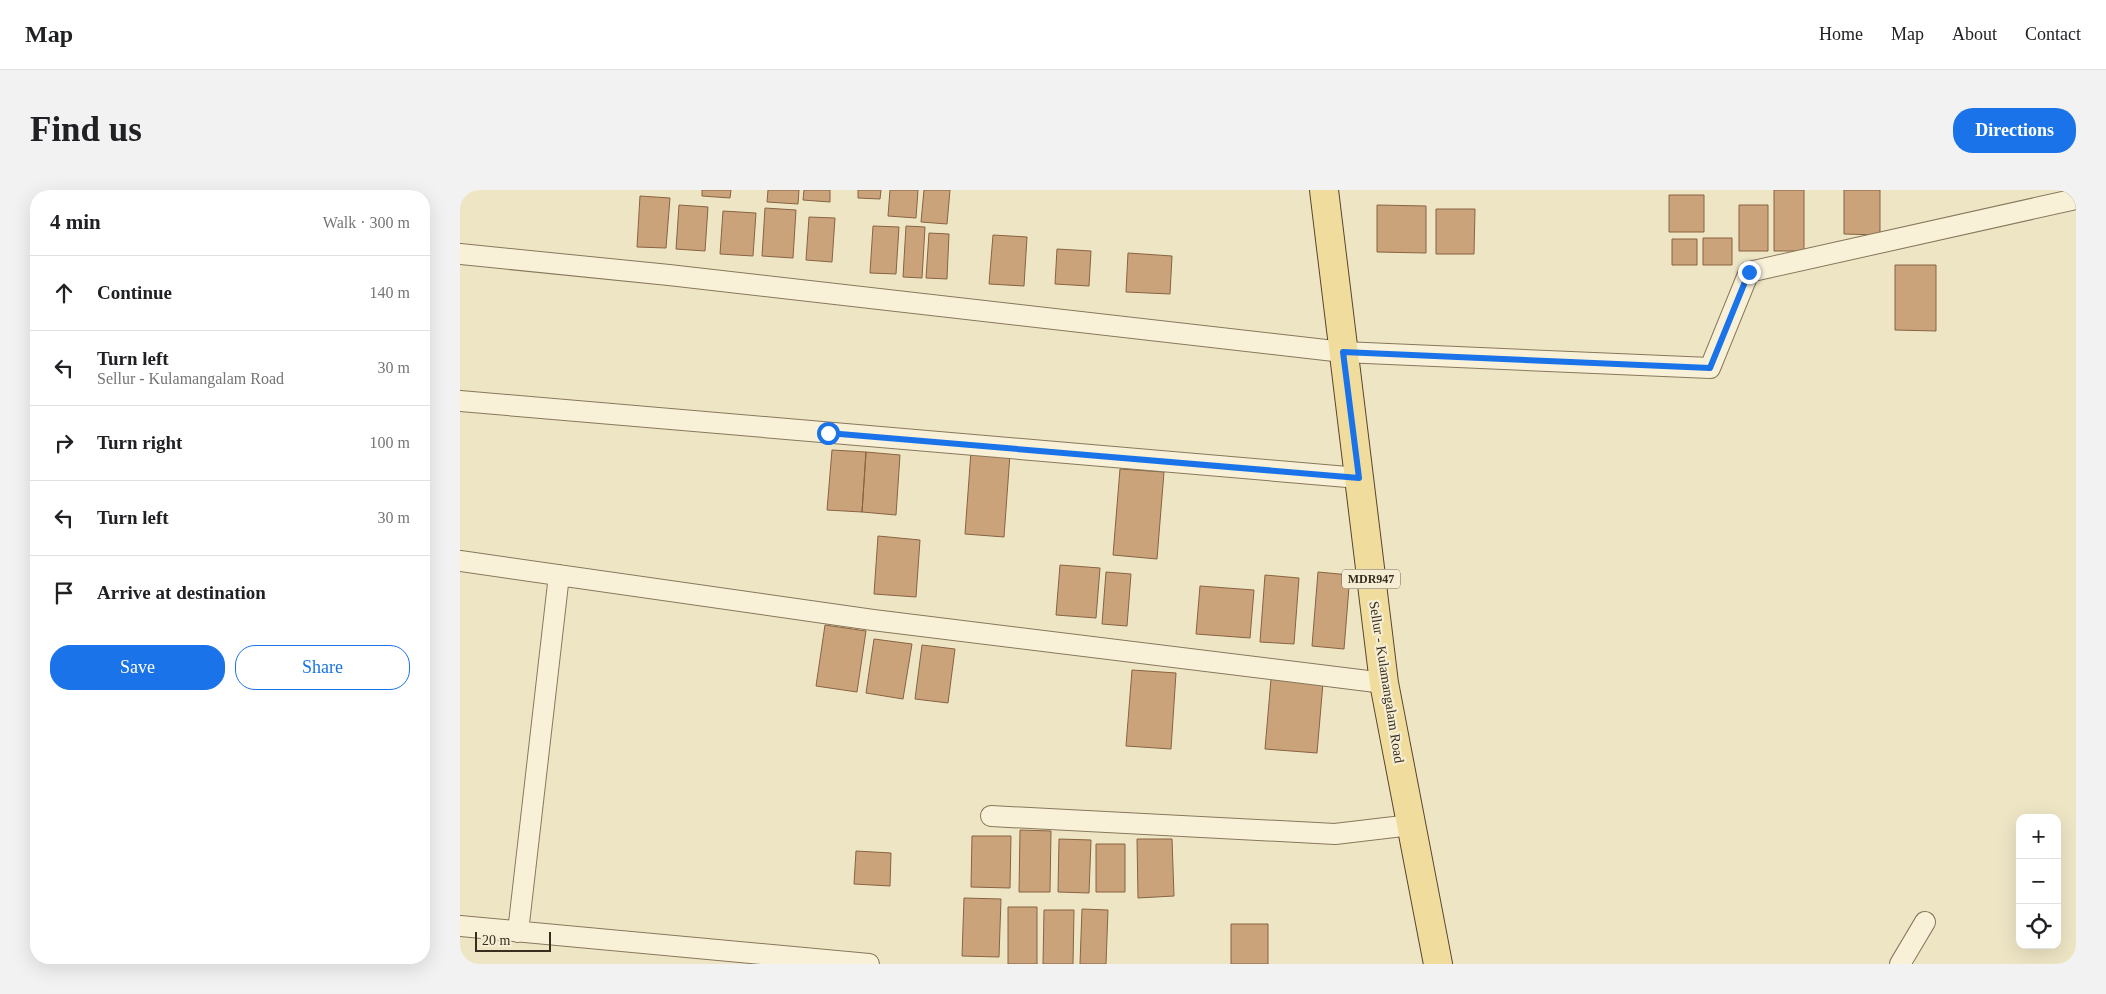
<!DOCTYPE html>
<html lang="en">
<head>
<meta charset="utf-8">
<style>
	:root { --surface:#fff; --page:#f2f2f2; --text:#202124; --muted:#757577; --line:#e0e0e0; --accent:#1a73e8 }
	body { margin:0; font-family:Georgia,serif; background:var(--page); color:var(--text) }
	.controls { position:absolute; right:15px; bottom:15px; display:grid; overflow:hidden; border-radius:10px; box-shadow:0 5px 20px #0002 }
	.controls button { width:45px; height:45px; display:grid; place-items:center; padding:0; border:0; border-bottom:1px solid var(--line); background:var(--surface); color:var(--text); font:25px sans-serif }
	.scale { position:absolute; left:15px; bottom:12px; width:76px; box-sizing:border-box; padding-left:5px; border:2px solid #382d1f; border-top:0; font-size:14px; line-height:18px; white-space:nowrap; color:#382d1f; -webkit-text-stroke:4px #f5eed4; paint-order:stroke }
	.stop { position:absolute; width:15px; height:15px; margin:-11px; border:4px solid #1a73e8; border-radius:50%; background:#fff }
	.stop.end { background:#1a73e8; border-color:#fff; box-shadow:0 1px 5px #0008 }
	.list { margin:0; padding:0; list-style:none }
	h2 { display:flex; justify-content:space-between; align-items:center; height:65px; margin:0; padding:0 20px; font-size:21px }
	h2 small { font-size:16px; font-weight:400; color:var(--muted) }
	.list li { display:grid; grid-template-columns:32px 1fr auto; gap:15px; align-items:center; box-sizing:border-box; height:75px; padding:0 20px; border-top:1px solid var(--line) }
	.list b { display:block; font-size:19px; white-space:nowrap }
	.list p { margin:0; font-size:16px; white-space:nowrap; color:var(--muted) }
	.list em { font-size:16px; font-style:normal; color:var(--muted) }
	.actions { display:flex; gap:10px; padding:15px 20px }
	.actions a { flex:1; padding:11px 0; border:1px solid var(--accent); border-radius:20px; text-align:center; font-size:18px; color:var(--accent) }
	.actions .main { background:var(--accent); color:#fff }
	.icon { flex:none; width:28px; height:28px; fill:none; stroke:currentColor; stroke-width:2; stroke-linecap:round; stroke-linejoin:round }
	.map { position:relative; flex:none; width:1616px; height:774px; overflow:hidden; border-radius:20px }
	header { display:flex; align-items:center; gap:30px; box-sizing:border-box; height:70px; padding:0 25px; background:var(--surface); border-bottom:1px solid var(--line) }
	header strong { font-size:24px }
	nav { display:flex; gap:28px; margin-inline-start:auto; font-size:18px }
	.intro { display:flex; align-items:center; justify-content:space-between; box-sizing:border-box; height:120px; padding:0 30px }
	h1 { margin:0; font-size:35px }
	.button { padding:12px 22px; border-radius:20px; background:var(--accent); color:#fff; font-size:18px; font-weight:700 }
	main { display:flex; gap:30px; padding:0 30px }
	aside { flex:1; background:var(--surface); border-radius:20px; box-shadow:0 5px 20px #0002 }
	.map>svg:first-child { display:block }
	.building { fill:#cba37b; stroke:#876341 }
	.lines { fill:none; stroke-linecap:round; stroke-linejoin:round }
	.street-casing { stroke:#88775b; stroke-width:22 }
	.primary-casing { stroke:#56452f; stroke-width:30 }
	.street { stroke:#f8f1d8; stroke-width:20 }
	.primary { stroke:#f0dd9d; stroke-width:28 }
	.route { stroke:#1a73e8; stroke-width:6 }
	.labels { text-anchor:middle; stroke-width:4.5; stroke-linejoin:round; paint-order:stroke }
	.shield { fill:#f5eed4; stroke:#716755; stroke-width:1 }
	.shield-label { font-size:12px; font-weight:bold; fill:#382d1f }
	.street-label { font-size:14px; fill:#382d1f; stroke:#f5eed4 }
</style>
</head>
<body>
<header>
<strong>Map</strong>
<nav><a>Home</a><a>Map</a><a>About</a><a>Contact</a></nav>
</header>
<div class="intro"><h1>Find us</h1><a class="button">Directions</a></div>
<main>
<aside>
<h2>4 min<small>Walk · 300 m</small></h2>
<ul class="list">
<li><svg class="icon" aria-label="ahead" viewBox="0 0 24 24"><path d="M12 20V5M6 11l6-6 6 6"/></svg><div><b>Continue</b></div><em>140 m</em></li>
<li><svg class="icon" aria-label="left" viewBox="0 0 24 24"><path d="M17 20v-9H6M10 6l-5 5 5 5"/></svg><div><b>Turn left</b><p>Sellur - Kulamangalam Road</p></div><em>30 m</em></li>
<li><svg class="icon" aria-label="right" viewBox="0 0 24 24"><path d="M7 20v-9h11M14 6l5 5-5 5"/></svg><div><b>Turn right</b></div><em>100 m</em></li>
<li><svg class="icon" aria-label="left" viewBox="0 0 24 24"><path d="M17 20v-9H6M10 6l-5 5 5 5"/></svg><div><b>Turn left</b></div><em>30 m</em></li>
<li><svg class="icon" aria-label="arrive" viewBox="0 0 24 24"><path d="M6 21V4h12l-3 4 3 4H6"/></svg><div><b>Arrive at destination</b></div></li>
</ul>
<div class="actions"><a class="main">Save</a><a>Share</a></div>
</aside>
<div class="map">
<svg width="1616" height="774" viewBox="0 0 1616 774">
	<rect width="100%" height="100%" fill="#eee5c5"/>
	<path class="building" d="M242 0H271L270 8 242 6Z
		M308 0H339L338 14 307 12Z
		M344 0H370V12L343 10Z
		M398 0H421L420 9 398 8Z
		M430 0H458L456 28 428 26Z
		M464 0H490L487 34 461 32Z
		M1314 0H1344V61H1314Z
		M1384 0H1420V45L1384 44Z
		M1209 5H1244V42H1209Z
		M180 6 210 8 206 58 177 57Z
		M219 15 248 17 245 61 216 59Z
		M917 15 966 16V63L917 62Z
		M1279 15H1308V61H1279Z
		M305 18 336 20 333 68 302 66Z
		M976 19H1015L1014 64H976Z
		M263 21 296 23 293 66 260 64Z
		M349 27 375 28 372 72 346 70Z
		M413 36 439 37 436 84 410 83Z
		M446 36 465 37 462 88 443 87Z
		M469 43 489 44 487 89 466 88Z
		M533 45 567 47 564 96 529 94Z
		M1243 48H1272V75H1243Z
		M1212 49H1237V75H1212Z
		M597 59 631 61 629 96 595 94Z
		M668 63 712 66 710 104 666 102Z
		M1435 75H1476V141L1435 140Z
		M372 260 406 262 402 322 367 320Z
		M511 261 550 264 544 347 505 344Z
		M406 262 440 265 436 325 402 322Z
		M660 279 704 282 697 369 653 365Z
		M418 346 460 350 456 407 414 404Z
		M600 375 640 378 636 428 596 425Z
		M646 382 671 384 667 436 642 434Z
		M858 382 890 385 884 459 852 456Z
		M805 385 839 388 834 454 800 452Z
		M740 396 794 400 790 448 736 444Z
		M365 435 406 441 397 502 356 496Z
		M414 449 452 454 443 509 406 503Z
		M462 455 495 459 488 513 455 509Z
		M672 480 716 483 711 559 666 556Z
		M811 489 863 493 857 563 805 559Z
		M560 640 591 641 590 702H559Z
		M512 646H551L550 698 511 697Z
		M599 649 631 650 629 703 598 702Z
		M677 649H712L714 706 678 708Z
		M636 654H665V702H636Z
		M396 661 431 663 430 696 394 694Z
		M504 708 541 709 539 767 502 766Z
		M548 717H577V774H548Z
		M622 719 648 720 646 774H620Z
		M584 720H614L613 774H583Z
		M771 734H808V774H771Z"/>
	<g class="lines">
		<g class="street-casing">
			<path id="street" d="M0 64 209 85 883 162 1250 178 1289 82 1616 9
				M0 211 899 288
				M0 371 413 430 924 493
				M531 626 875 644 951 635
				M0 736 409 774
				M58 742 99 385
				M1440 774 1465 732"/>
		</g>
		<g class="primary-casing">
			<path id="primary" d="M864 0 924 493 978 774"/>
		</g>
		<use href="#street" class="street"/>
		<use href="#primary" class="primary"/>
	</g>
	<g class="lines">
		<path class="route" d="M368 243 899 288 883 162 1250 178 1289 82"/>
	</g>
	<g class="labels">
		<rect class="shield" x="882" y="379.5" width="58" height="19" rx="4"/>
		<g class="shield-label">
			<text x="911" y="393">MDR947</text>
		</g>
		<g class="street-label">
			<text transform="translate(927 492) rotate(81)" y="5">Sellur - Kulamangalam Road</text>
		</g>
	</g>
</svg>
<div class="controls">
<button>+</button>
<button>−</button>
<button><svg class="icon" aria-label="locate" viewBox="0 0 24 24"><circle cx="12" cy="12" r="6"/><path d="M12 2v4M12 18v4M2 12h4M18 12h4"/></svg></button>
</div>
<div class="scale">20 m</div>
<div class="stop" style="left:368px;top:243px"></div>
<div class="stop end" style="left:1289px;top:82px"></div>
</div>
</main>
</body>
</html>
